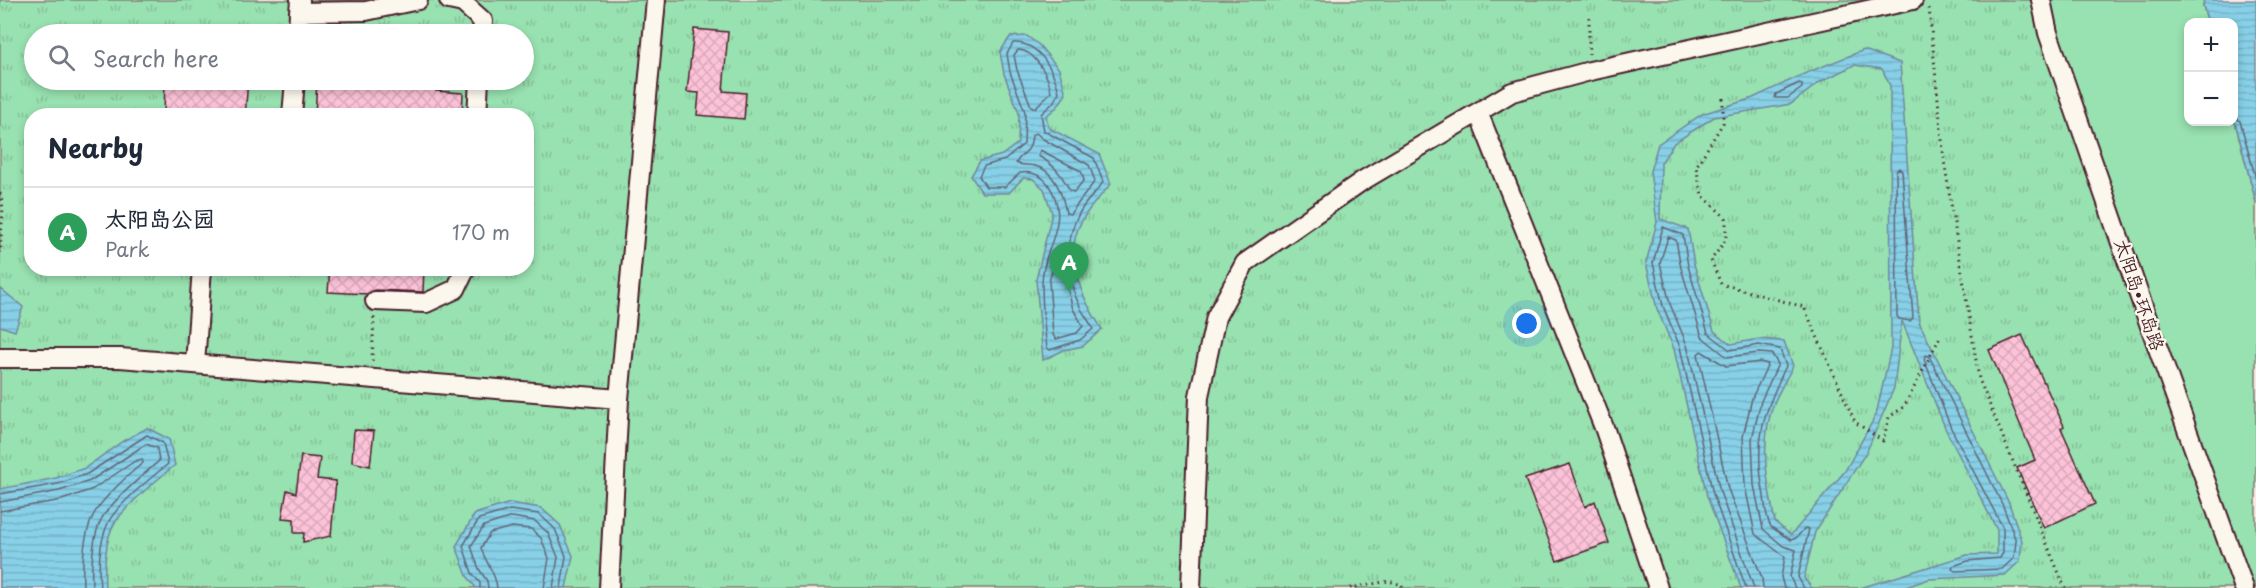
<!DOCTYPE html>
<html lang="en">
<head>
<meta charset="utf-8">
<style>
	:root { --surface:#fff; --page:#f2f2f3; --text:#1f2937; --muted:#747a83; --line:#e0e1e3; --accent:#4a1f2b }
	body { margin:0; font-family:"Playpen Sans","LXGW WenKai TC",sans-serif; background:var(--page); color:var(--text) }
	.controls { position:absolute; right:18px; top:18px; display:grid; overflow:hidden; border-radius:12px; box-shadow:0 3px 9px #0003 }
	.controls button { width:54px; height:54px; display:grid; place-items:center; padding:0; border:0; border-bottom:2px solid var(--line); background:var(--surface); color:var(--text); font:30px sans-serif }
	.you { position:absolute; left:1527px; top:324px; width:21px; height:21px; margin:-15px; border:4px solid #fff; border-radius:50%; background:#1a73e8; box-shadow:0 0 0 9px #1a73e833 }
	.badge { display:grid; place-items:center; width:39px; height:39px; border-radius:50%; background:var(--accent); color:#fff; font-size:20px; font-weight:700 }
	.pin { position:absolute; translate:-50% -50px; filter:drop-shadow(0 2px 3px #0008) }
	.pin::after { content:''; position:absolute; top:32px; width:21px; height:18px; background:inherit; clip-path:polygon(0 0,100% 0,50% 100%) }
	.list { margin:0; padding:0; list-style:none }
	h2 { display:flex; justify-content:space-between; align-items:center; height:78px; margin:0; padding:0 24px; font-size:26px }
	h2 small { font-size:20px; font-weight:400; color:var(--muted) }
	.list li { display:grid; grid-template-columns:39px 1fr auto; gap:18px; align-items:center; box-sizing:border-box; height:90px; padding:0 24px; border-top:2px solid var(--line) }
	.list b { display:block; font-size:22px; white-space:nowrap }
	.list p { margin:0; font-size:20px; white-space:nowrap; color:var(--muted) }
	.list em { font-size:20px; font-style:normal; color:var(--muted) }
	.icon { flex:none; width:33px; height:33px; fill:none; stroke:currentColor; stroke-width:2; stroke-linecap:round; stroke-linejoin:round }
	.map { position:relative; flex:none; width:2256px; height:588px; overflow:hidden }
	.search { position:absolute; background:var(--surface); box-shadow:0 3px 9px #0003; left:24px; top:24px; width:510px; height:66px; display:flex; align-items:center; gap:15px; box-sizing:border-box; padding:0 21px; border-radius:33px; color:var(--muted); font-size:22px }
	.panel { position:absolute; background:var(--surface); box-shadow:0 3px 9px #0003; left:24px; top:108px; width:510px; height:168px; border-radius:24px }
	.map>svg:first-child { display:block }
	.grass { fill:#98e1b0; stroke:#71806e; stroke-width:1.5 }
	.park { fill:url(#park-tufts); stroke:#71806e; stroke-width:1.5; fill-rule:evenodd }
	.water { fill:url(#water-rules); stroke:#6f899c; stroke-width:1.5; fill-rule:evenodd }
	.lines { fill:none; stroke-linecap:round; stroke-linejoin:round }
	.shore { stroke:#626676; stroke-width:1.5 }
	.building { fill:url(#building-cross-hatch); stroke:#4a1f2b; stroke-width:1.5 }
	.minor-casing { stroke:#4a1f2b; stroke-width:22 }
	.path { stroke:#4a1f2b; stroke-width:3; stroke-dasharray:1.5 4.5; stroke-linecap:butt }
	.minor { stroke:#fbf7ec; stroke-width:18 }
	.labels { text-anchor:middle; stroke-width:4.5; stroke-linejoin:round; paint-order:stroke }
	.street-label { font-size:18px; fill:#4a1f2b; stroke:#fbf7ec }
</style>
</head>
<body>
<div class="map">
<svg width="2256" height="588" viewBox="0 0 2256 588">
	<defs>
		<pattern id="park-tufts" width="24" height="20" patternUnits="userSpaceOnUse" patternTransform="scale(1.5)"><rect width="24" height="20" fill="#98e1b0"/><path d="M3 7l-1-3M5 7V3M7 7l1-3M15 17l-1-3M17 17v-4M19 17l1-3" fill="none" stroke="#84c198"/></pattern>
		<pattern id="water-rules" width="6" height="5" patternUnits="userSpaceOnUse" patternTransform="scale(1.5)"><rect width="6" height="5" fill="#87d0e7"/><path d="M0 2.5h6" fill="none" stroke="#76b2c6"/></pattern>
		<pattern id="building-cross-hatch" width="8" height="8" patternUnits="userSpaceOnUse" patternTransform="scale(1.5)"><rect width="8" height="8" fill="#fcc3d8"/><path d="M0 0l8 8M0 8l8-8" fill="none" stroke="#daa7ba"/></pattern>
	</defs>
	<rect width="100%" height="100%" fill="#fbe7e6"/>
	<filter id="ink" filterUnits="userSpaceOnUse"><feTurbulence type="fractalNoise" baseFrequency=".0167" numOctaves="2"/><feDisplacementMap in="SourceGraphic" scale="12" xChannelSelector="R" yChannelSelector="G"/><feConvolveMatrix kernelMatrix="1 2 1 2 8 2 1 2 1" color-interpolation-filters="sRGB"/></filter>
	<g filter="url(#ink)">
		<path class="grass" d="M2041 0H2204L2203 6 2208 22H2188V122H2234V118L2256 202V588H2244Z"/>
		<path class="park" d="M0 0H2041L2244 588H0ZM34 34H524V80H34ZM32 116H526V268H32Z"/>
		<path class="water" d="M2204 0H2256V202L2234 118V22H2208L2203 6Z
			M1027 36 1039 45 1059 69 1066 94 1057 107 1046 116 1049 128 1099 154 1111 184C1099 198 1085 211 1078 229 1065 262 1084 302 1102 329L1083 346 1064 350 1043 360 1036 280 1052 213 1044 189 1033 179 1023 178 1009 193H982L971 176 980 161 1002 155 1018 143 1019 113 1004 74 1000 52 1010 37Z
			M1864 50 1900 63 1919 322 2009 503 2022 541 2020 561 2005 575 1929 579 1903 588H1860L1967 555 1997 554V530L1946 430 1902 321 1894 388 1867 451 1815 532 1804 578 1812 588H1741L1707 496 1674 349 1657 309 1646 263 1657 222 1650 171 1658 144 1702 114 1753 98 1806 73ZM1854 65 1882 69 1890 86 1891 348 1876 415 1845 471 1791 535 1775 522C1767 482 1759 442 1774 403 1779 391 1787 378 1793 366L1784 341 1759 339 1731 344 1714 331 1694 264 1688 229 1660 219 1661 163 1674 143 1714 117 1791 104 1820 82Z
			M0 288 23 307 15 331 0 326Z
			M147 428 169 439 175 465C157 480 127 504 114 524 105 539 104 570 105 588H0V489L56 478 85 468 123 441Z
			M510 503 541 508 560 525 573 556 566 588H476L467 576 456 546 475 514Z"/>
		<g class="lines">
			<path class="shore" d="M1013 43C1039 41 1054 71 1059 92L1053 103 1041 114 1044 131 1094 158 1103 182C1098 191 1089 198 1083 207 1063 237 1065 277 1081 309 1085 316 1090 322 1093 329L1080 340 1050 350 1047 348C1044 327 1042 304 1042 283 1042 248 1073 221 1048 184 1041 174 1032 171 1020 173L1005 187H986L979 176 984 166 1005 160 1024 144 1025 112 1010 72 1007 54Z
				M1018 50C1035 50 1049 77 1051 92L1035 108 1031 106 1017 70 1014 55Z
				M1799 83 1802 84V88L1788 98H1775L1776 94Z
				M2234 116 2240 121 2256 179
				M1036 133 1043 139 1089 165 1095 181 1070 214 1066 213C1063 196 1055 170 1035 166 1029 164 1022 166 1016 163 1023 150 1030 156 1032 135Z
				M1040 150 1081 171 1084 180 1074 192 1070 191C1062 175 1054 164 1038 156Z
				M1899 168 1902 171 1913 318 1910 321 1899 319 1897 316 1896 171Z
				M1059 258 1073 309 1083 326 1077 333 1056 339 1053 335 1049 281 1056 259Z
				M1926 355 1929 356 2003 506 2016 541 2014 558 2002 569 1955 571 1952 569 1953 566 1968 561 2000 558 2003 553V528L1951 428 1924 359Z
				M0 494 58 484 87 474 147 435 163 443 168 464C153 476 115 507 108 523 99 543 98 567 100 588
				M0 502 59 491 90 481 146 444 157 448 159 461C144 474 112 501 102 518 92 536 91 568 92 588
				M0 511 62 500 93 489 135 461 142 459 143 463C129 474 102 499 94 514 83 535 82 565 83 588
				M480 588V583L472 573 463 546 479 519 510 510 539 514 555 529 566 556 561 588
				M488 588 487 581 479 569 471 546 484 526 512 517 535 521 548 533 558 557 553 588
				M497 588C496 573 485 562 481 548L490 533 512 527 531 529 541 538 549 558 544 588
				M1746 588 1713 494 1680 347 1663 306 1653 263 1663 227 1683 235 1688 266 1708 333 1730 350 1759 345 1780 349 1786 366C1763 415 1753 441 1764 496 1765 506 1766 518 1771 527L1791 540 1796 538 1805 528 1809 529 1798 577 1804 588
				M1754 588 1720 492 1687 345 1670 304 1660 263 1668 237 1676 240 1681 268 1702 337 1727 357 1759 353 1772 354 1778 364 1761 401 1752 439 1754 485 1763 529 1783 546 1796 550 1790 577 1795 588
				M1763 588 1762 578 1728 489 1698 354 1701 351 1726 366 1760 362 1768 364 1752 398 1743 437 1745 486 1755 534 1785 557 1781 577 1784 588"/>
		</g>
		<path class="building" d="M694 29 728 32 723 91 746 93 744 119 697 115 699 93 687 92Z
			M165 80H248L245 116H164Z
			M317 80H437L436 91 463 93 462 116H315Z
			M330 268H424L423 292 375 290 367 294 328 292Z
			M2022 335 2064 426 2061 428 2095 504 2044 528 2017 468 2035 460 1989 350Z
			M354 430 374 431 370 466 352 462Z
			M301 456 320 458 317 479 336 481 331 536 303 542 304 533H294V519L282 518 287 490 296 493Z
			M1570 464 1585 507 1595 501 1609 543 1557 561 1525 479Z"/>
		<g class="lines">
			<g class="minor-casing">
				<path id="minor" d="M300 0 299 12 366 11 418 0
					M449 0 463 3 483 21 482 34
					M2041 0 2048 33 2146 315 2244 588
					M298 34 299 12
					M1478 112 1605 430 1658 588
					M292 116 295 80
					M477 116 479 80
					M375 301 426 303 456 289 466 268
					M0 358H120L619 399 609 588
					M195 364 202 268
					M619 399 656 0
					M1191 588 1199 396 1216 317 1245 263 1362 181 1512 92 1590 71 1913 0"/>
			</g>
			<path class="path" d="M1929 8 1944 160 1979 379 2065 588
				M1589 17V54
				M1723 98V123L1696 167 1702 195 1726 218V240L1711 260 1721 284 1804 307 1855 422 1883 441 1889 417 1904 407 1940 337
				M0 193 3 208 0 253
				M372 361 374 317
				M1350 588 1389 581 1402 585V588"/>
			<use href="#minor" class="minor"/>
		</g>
	</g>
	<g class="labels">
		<g class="street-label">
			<text transform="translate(2139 295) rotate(71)" y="6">太阳岛•环岛路</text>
		</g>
	</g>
</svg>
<div class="controls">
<button>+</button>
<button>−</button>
</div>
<div class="you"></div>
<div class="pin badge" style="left:1069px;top:292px;background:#2e9e5b">A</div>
<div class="search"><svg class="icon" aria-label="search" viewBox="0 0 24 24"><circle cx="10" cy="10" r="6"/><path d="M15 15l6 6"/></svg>Search here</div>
<section class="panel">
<h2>Nearby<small></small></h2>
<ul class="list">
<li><span class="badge" style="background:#2e9e5b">A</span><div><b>太阳岛公园</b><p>Park</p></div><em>170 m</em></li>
</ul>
</section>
</div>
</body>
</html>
